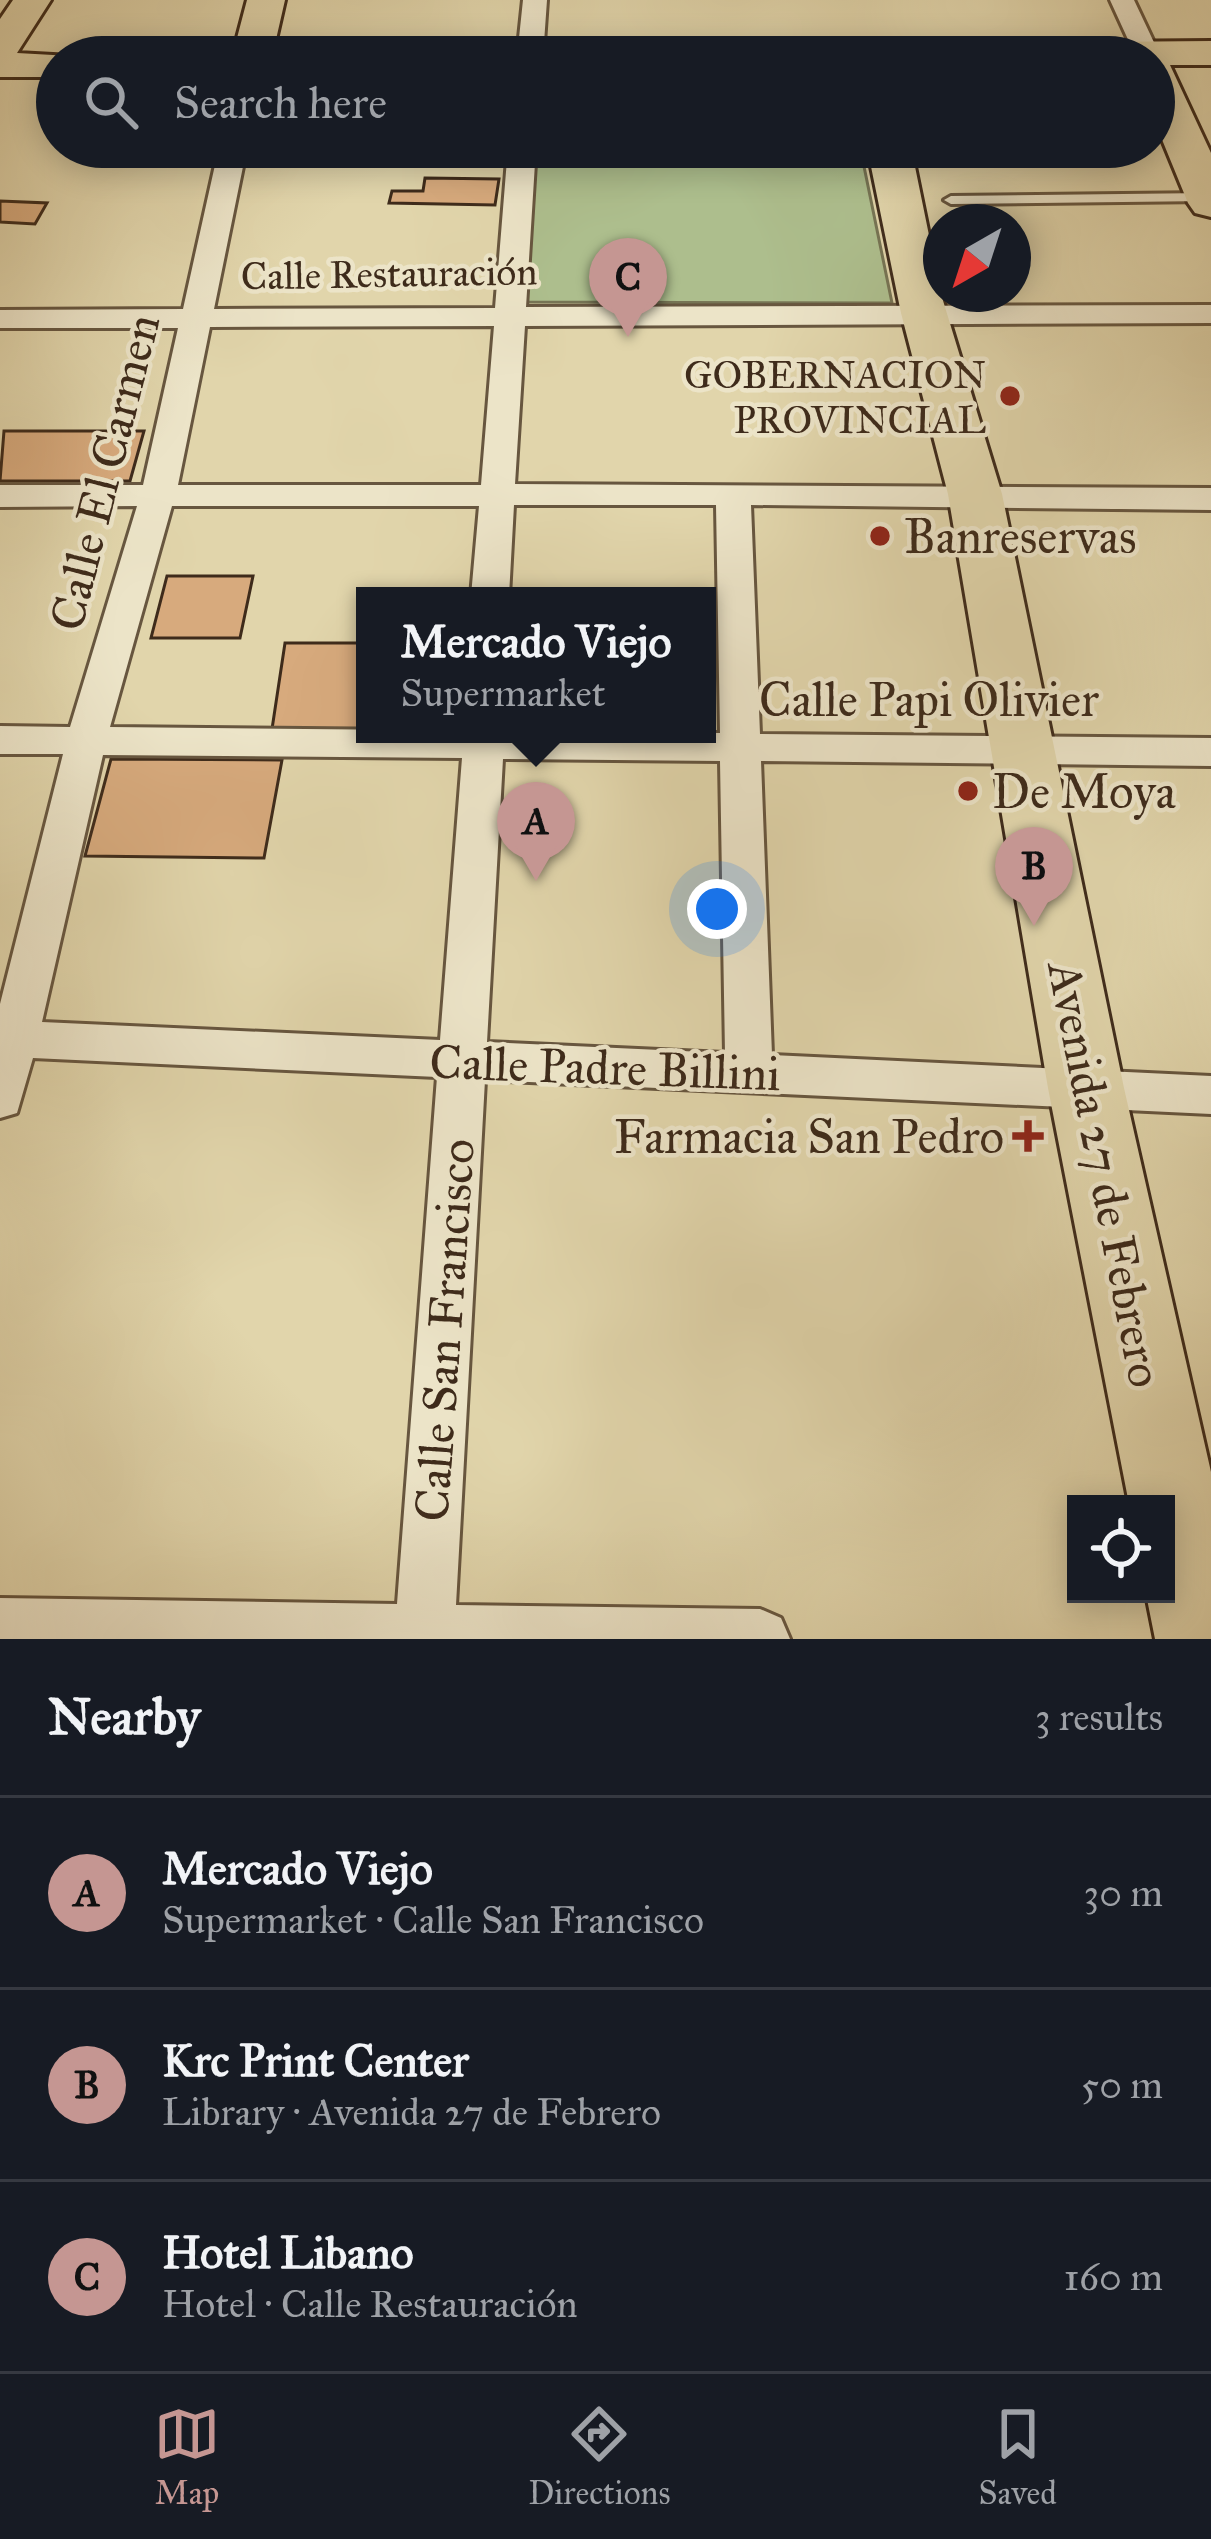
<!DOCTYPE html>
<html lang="en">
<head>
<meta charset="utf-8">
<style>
	:root { --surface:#171b24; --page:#20242c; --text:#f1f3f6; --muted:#9ea1a6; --line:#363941; --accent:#c59692 }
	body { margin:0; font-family:"IM FELL Great Primer",serif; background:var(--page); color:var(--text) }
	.controls { position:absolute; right:36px; bottom:36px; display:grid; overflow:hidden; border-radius:0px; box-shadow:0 6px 30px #0003 }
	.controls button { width:108px; height:108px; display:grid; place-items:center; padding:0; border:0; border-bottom:3px solid var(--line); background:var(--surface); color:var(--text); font:60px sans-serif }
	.compass { position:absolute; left:923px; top:204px; width:108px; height:108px; border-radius:50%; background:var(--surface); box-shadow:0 6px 30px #0003; rotate:219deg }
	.you { position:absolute; left:717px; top:909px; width:42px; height:42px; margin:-30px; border:9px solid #fff; border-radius:50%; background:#1a73e8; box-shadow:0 0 0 18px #1a73e833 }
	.badge { display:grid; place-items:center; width:78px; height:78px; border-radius:50%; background:var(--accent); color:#111; font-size:39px; font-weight:700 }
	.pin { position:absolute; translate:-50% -99px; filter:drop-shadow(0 3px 6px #0008) }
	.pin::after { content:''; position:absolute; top:63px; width:42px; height:36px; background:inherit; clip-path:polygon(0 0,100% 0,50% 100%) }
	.popup { position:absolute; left:356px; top:587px; width:360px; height:156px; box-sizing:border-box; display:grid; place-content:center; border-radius:0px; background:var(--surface); filter:drop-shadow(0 3px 9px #0005); font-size:39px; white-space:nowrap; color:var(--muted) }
	.popup b { font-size:45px; color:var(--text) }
	.popup::after { content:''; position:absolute; left:50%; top:100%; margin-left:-24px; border:24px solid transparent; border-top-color:var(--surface) }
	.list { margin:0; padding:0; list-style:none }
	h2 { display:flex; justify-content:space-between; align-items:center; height:156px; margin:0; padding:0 48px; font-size:51px }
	h2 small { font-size:39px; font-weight:400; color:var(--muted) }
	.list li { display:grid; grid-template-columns:78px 1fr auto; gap:36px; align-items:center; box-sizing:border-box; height:192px; padding:0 48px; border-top:3px solid var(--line) }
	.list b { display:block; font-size:45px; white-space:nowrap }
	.list p { margin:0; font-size:39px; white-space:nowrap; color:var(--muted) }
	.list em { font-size:39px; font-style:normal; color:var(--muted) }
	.icon { flex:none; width:66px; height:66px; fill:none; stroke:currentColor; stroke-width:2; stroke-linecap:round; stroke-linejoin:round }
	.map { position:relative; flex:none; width:1211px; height:1639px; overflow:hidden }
	.search { position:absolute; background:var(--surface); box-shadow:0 6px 30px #0003; left:36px; right:36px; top:36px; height:132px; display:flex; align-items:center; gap:30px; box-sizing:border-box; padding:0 42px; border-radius:66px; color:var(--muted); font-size:45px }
	.sheet { height:732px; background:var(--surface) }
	nav { display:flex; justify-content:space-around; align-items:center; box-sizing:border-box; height:168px; border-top:3px solid var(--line); background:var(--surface); font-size:33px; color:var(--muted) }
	nav a { display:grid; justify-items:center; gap:6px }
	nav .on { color:var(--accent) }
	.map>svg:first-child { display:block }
	.green { fill:#adbe8d; stroke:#767454; stroke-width:3 }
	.building { fill:#d7aa7d; stroke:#3e2b1b; stroke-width:3 }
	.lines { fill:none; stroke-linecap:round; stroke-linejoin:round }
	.service-casing { stroke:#67563f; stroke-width:6 }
	.minor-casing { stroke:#67563f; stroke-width:6 }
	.primary-casing { stroke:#3e2b1b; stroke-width:6 }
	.service { fill:#ece4c8; fill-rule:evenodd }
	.minor { fill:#ece4c8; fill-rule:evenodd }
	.primary { fill:#e1d5ab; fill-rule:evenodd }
	.poi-dot { fill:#8f2418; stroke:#ece4c8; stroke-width:4.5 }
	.labels { text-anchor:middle; stroke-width:9; stroke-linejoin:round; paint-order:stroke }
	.far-street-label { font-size:39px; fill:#3e2b1b; stroke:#ece4c8 }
	.far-poi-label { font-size:39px; fill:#3e2b1b; stroke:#ece4c8; text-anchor:end }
	.street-label { font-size:48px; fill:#3e2b1b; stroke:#ece4c8 }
	.poi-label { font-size:48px; fill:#3e2b1b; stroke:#ece4c8; text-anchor:start }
</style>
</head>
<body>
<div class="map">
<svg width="1211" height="1639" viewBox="0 0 1211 1639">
	<rect width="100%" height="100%" fill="#e1d5ab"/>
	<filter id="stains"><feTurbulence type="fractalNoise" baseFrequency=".00167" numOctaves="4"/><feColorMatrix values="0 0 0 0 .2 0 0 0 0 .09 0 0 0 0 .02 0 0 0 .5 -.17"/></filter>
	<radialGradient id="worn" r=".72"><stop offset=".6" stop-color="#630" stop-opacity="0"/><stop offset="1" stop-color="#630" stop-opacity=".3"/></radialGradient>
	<path class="green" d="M536 147H860L892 303 527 302Z"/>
	<path class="building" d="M944 147H1043L1046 154H946Z
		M425 178 499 179 495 205 389 203 392 191H423Z
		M0 201 47 203 35 224 0 222Z
		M4 431H144L130 481H0Z
		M167 576H253L240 638H151Z
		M285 643H365V729H272Z
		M111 759 282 760 264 858 85 856Z"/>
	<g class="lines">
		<g class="service-casing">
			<path id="service" d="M1208 193H1211L1208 201 951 204 944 200 951 196Z"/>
		</g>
		<g class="minor-casing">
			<path id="minor" d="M523 0H547L543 57H517Z
				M1110 0H1134L1159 53 1155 58 1136 57Z
				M219 147H247L214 309 495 308 508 147H536L526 307 1211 305V323L525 326 515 484 1211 488V510L751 505 760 734 1211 738V766L761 761 772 1055 1211 1076V1114L485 1080 456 1605 760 1609 781 1618 790 1639H0V1598L397 1604 437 1077 33 1058 17 1113 0 1118V1004L63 754H0V726L70 727 137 506 0 507V485H143L178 328H0V310L183 309ZM494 326 481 485H178L210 327ZM514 505H716L720 733 110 727 172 506H479L471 596H509ZM103 755 462 758 440 1040 42 1022ZM503 759 720 761 725 1053 487 1042Z"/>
		</g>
		<g class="primary-casing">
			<path id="primary" d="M13 0H51L17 53 71 56 57 57V77H0V19Z
				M247 0H285L272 57H232Z
				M1211 41V65H1170L1211 153V217L1195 213 1188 203 1154 120V57H729L735 48 749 45Z
				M867 147H911L941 294 1002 494 1124 1088 1211 1472V1639H1155L1146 1594H1166V1504H1129L1048 1088 948 494 901 313Z"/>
		</g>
		<use href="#service" class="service"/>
		<use href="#minor" class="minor"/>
		<use href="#primary" class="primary"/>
	</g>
	<g class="poi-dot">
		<circle cx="1010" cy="396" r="12"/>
		<circle cx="880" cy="536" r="12"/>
		<circle cx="968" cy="791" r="12"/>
		<path d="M1022 1118h12v12h12v12h-12v12h-12v-12h-12v-12h12z"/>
	</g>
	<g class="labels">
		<g class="far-street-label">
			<text transform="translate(389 273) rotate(-1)" y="14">Calle Restauración</text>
		</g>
		<g class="far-poi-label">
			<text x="986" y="388">GOBERNACION<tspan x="986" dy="45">PROVINCIAL</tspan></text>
		</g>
		<g class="street-label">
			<text transform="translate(104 472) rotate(-76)" y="17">Calle El Carmen</text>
			<text x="929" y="716">Calle Papi Olivier</text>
			<text transform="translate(605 1067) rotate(2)" y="17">Calle Padre Billini</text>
			<text transform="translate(1106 1174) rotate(79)" y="17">Avenida 27 de Febrero</text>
			<text transform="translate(444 1330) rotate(-86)" y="17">Calle San Francisco</text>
		</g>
		<g class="poi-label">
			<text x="904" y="553">Banreservas</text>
			<text x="992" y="808">De Moya</text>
			<text x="1004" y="1153" text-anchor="end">Farmacia San Pedro</text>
		</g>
	</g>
	<rect width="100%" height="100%" filter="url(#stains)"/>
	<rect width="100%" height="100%" fill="url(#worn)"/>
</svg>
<div class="controls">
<button><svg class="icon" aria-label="locate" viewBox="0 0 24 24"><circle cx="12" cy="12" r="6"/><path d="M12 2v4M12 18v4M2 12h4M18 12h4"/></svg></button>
</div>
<svg class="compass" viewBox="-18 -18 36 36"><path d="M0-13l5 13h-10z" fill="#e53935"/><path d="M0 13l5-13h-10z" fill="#9ea1a6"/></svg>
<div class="you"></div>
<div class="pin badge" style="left:536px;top:881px">A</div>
<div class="popup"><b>Mercado Viejo</b>Supermarket</div>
<div class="pin badge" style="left:1034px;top:926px">B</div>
<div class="pin badge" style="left:628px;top:337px">C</div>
<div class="search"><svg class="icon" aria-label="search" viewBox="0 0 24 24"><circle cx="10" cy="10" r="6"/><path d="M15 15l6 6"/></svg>Search here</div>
</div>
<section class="sheet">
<h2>Nearby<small>3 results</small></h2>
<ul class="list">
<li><span class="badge">A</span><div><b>Mercado Viejo</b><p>Supermarket · Calle San Francisco</p></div><em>30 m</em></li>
<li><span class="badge">B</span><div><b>Krc Print Center</b><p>Library · Avenida 27 de Febrero</p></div><em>50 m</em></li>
<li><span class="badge">C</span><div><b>Hotel Libano</b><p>Hotel · Calle Restauración</p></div><em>160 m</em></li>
</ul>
</section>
<nav>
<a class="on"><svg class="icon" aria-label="map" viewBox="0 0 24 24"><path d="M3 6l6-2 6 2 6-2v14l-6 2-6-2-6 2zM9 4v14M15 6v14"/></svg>Map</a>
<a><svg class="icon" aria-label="directions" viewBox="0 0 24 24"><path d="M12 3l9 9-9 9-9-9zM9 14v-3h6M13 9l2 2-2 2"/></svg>Directions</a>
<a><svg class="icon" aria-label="saved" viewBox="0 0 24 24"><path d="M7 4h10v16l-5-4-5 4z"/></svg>Saved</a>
</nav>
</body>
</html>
